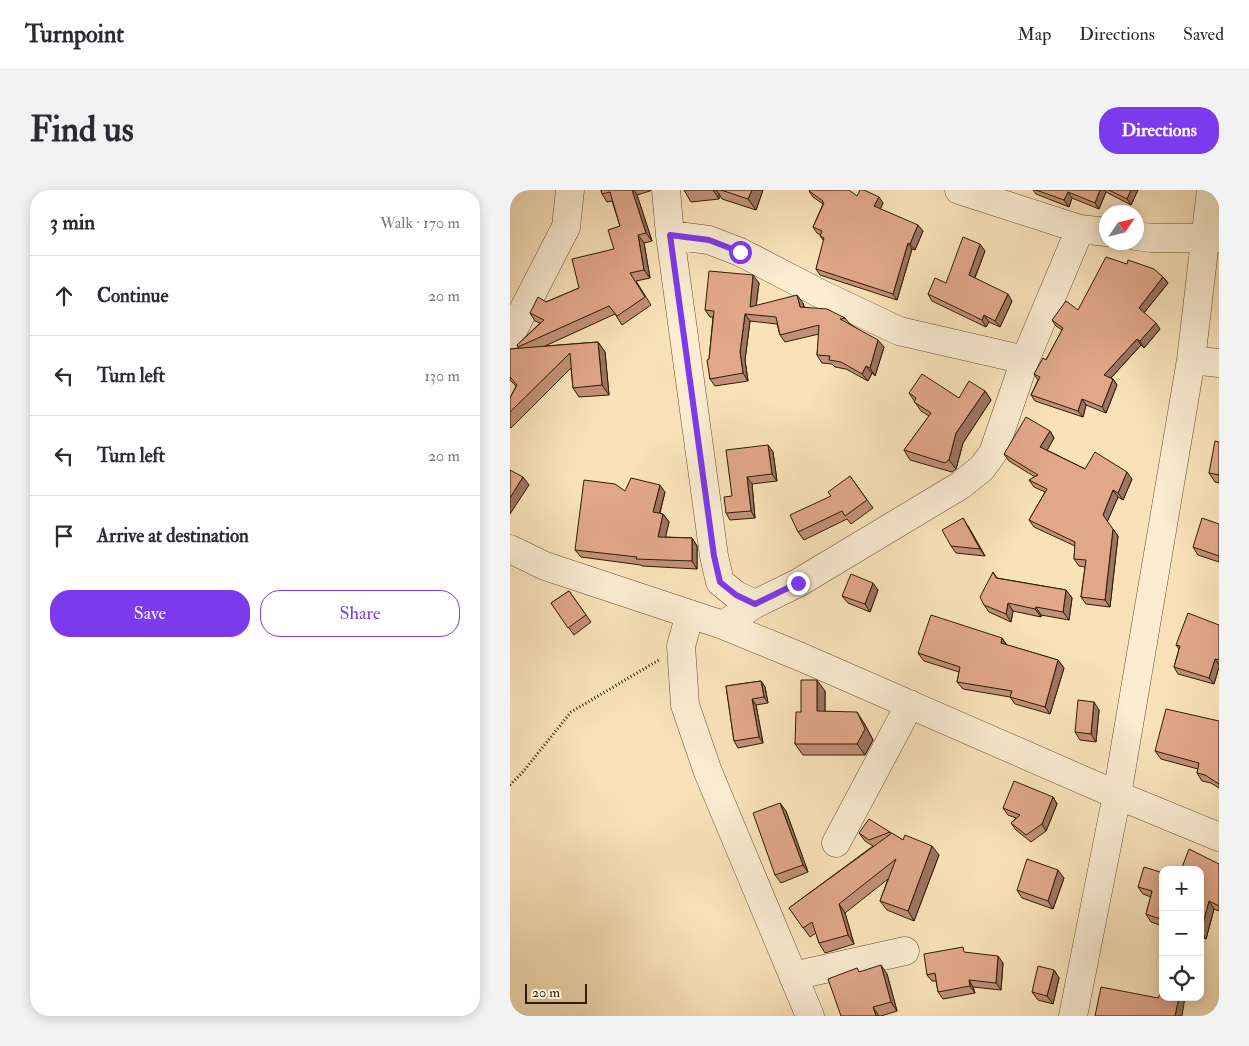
<!DOCTYPE html>
<html lang="en">
<head>
<meta charset="utf-8">
<style>
	:root { --surface:#fff; --page:#f2f2f3; --text:#2b2b33; --muted:#7c7c81; --line:#e1e1e2; --accent:#7c3aed }
	body { margin:0; font-family:"IM FELL Double Pica",serif; background:var(--page); color:var(--text) }
	.controls { position:absolute; right:15px; bottom:15px; display:grid; overflow:hidden; border-radius:10px; box-shadow:0 2px 12px #0003 }
	.controls button { width:45px; height:45px; display:grid; place-items:center; padding:0; border:0; border-bottom:1px solid var(--line); background:var(--surface); color:var(--text); font:25px sans-serif }
	.compass { position:absolute; left:589px; top:15px; width:45px; height:45px; border-radius:50%; background:var(--surface); box-shadow:0 2px 12px #0003; rotate:55deg }
	.scale { position:absolute; left:15px; bottom:12px; width:62px; box-sizing:border-box; padding-left:5px; border:2px solid #2e1c04; border-top:0; font-size:14px; line-height:18px; white-space:nowrap; color:#2e1c04; -webkit-text-stroke:4px #fbecd2; paint-order:stroke }
	.stop { position:absolute; width:15px; height:15px; margin:-11px; border:4px solid #7c3aed; border-radius:50%; background:#fff }
	.stop.end { background:#7c3aed; border-color:#fff; box-shadow:0 1px 5px #0008 }
	.list { margin:0; padding:0; list-style:none }
	h2 { display:flex; justify-content:space-between; align-items:center; height:65px; margin:0; padding:0 20px; font-size:21px }
	h2 small { font-size:16px; font-weight:400; color:var(--muted) }
	.list li { display:grid; grid-template-columns:32px 1fr auto; gap:15px; align-items:center; box-sizing:border-box; height:80px; padding:0 20px; border-top:1px solid var(--line) }
	.list b { display:block; font-size:19px; white-space:nowrap }
	.list em { font-size:16px; font-style:normal; color:var(--muted) }
	.actions { display:flex; gap:10px; padding:15px 20px }
	.actions a { flex:1; padding:11px 0; border:1px solid var(--accent); border-radius:20px; text-align:center; font-size:18px; color:var(--accent) }
	.actions .main { background:var(--accent); color:#fff }
	.icon { flex:none; width:28px; height:28px; fill:none; stroke:currentColor; stroke-width:2; stroke-linecap:round; stroke-linejoin:round }
	.map { position:relative; flex:none; width:709px; height:826px; overflow:hidden; border-radius:20px }
	header { display:flex; align-items:center; gap:30px; box-sizing:border-box; height:70px; padding:0 25px; background:var(--surface); border-bottom:1px solid var(--line) }
	header strong { font-size:24px }
	nav { display:flex; gap:28px; margin-inline-start:auto; font-size:18px }
	.intro { display:flex; align-items:center; justify-content:space-between; box-sizing:border-box; height:120px; padding:0 30px }
	h1 { margin:0; font-size:35px }
	.button { padding:12px 22px; border-radius:20px; background:var(--accent); color:#fff; font-size:18px; font-weight:700 }
	main { display:flex; gap:30px; padding:0 30px }
	aside { flex:1; background:var(--surface); border-radius:20px; box-shadow:0 2px 12px #0003 }
	.map>svg:first-child { display:block }
	.lines { fill:none; stroke-linecap:round; stroke-linejoin:round }
	.minor-casing { stroke:#614e32; stroke-width:29 }
	.path { stroke:#2e1c04; stroke-width:3; stroke-dasharray:1 2.5; stroke-linecap:butt }
	.minor { stroke:#fbecd2; stroke-width:28 }
	.wall { fill:#c29078; stroke:#2e1c04 }
	.shaded-wall { fill:#9e7561; stroke:#2e1c04 }
	.building { fill:#e1a78b; stroke:#2e1c04 }
	.route { stroke:#7c3aed; stroke-width:6 }
</style>
</head>
<body>
<header>
<strong>Turnpoint</strong>
<nav><a>Map</a><a>Directions</a><a>Saved</a></nav>
</header>
<div class="intro"><h1>Find us</h1><a class="button">Directions</a></div>
<main>
<aside>
<h2>3 min<small>Walk · 170 m</small></h2>
<ul class="list">
<li><svg class="icon" aria-label="ahead" viewBox="0 0 24 24"><path d="M12 20V5M6 11l6-6 6 6"/></svg><div><b>Continue</b></div><em>20 m</em></li>
<li><svg class="icon" aria-label="left" viewBox="0 0 24 24"><path d="M17 20v-9H6M10 6l-5 5 5 5"/></svg><div><b>Turn left</b></div><em>130 m</em></li>
<li><svg class="icon" aria-label="left" viewBox="0 0 24 24"><path d="M17 20v-9H6M10 6l-5 5 5 5"/></svg><div><b>Turn left</b></div><em>20 m</em></li>
<li><svg class="icon" aria-label="arrive" viewBox="0 0 24 24"><path d="M6 21V4h12l-3 4 3 4H6"/></svg><div><b>Arrive at destination</b></div></li>
</ul>
<div class="actions"><a class="main">Save</a><a>Share</a></div>
</aside>
<div class="map">
<svg width="709" height="826" viewBox="0 0 709 826">
	<rect width="100%" height="100%" fill="#f9e2ba"/>
	<filter id="stains"><feTurbulence type="fractalNoise" baseFrequency=".004" numOctaves="4"/><feColorMatrix values="0 0 0 0 .2 0 0 0 0 .09 0 0 0 0 .02 0 0 0 .5 -.17"/></filter>
	<radialGradient id="worn" r=".72"><stop offset=".6" stop-color="#630" stop-opacity="0"/><stop offset="1" stop-color="#630" stop-opacity=".3"/></radialGradient>
	<g class="lines">
		<g class="minor-casing">
			<path id="minor" d="M156 0 160 45 204 366 210 392 226 405 245 414
				M449 0 570 39 596 42
				M160 45 199 50 230 62 309 103 389 141 515 170
				M626 46 641 48H709
				M0 146 56 37 60 0
				M681 170 709 173
				M0 359 35 376 213 435 291 467 607 605 709 647
				M180 424 171 456 175 515 198 582 300 826
				M213 435 245 414 288 393 451 295 472 278 483 263 515 170 570 39
				M326 653 400 514
				M283 786 395 761
				M563 826 607 605 681 170 701 0"/>
		</g>
		<path class="path" d="M0 595 12 583 61 522 149 470"/>
		<use href="#minor" class="minor"/>
	</g>
	<path class="wall" d="M91 0H141L140 1 127 5 142 51 134 53 140 88 126 91 141 115 112 135 105 124 35 156 88 152 95 162 99 205 69 207 63 198 61 178 1 238 0 237V208L6 196 0 190V159L9 158 7 155 30 133 25 131 20 123 36 112 69 98 104 59 110 36 102 11 97 12 92 4Z
		M174 0H253L246 20 212 9 209 4V9L181 12Z
		M523 0H628L621 15 596 2 589 19 562 8 559 17 526 4Z
		M299 1 347 6 373 13 370 19 413 41 405 60 402 59 387 110 310 85 306 79 314 51 310 46 311 45 307 43 303 37 313 14 303 7Z
		M475 61 465 88 502 111 490 137 479 132 476 137 422 111 418 104 436 93Z
		M653 87 658 93 634 123 650 139 634 158 631 155 601 188 603 189 607 195 596 223 576 215 573 227 525 211 521 205 528 190 524 184 536 170 552 140 546 136 542 130Z
		M249 93 246 116 293 113 294 117 335 128 340 134 374 157 365 186 362 183 358 191 336 179 325 177 322 174 312 173 307 165 309 144 275 152 270 145 267 134 240 131 235 170 238 191 205 196 200 189 199 169 203 127H200L195 120Z
		M475 201 481 210 453 253 446 279 442 282 400 270 394 260 419 226 411 221 399 203 449 208Z
		M540 241 544 248 537 260 575 279 622 289 613 310 608 307 597 332 608 346 600 417 576 414 571 407 575 377 569 376 564 369 565 356 524 337 519 330 535 302 524 297 519 290 525 287 499 271 494 264Z
		M709 252V293L705 292 699 283Z
		M258 255 263 262 267 291 242 294 245 328 220 330 216 323 222 306Z
		M340 286 363 318 341 334 337 329 294 350 288 342 321 306Z
		M155 302 150 323 153 324 159 332 155 347 182 348 187 356V379L132 376 131 375 71 367 65 360Z
		M709 334V372L688 365 683 357Z
		M458 336 475 366 446 363 441 356Z
		M483 382 487 388 556 400 562 408 559 430 531 425V427L503 421 501 432 479 422 474 415Z
		M368 400 360 422 338 413 332 406Z
		M59 401 81 432 64 445 41 413Z
		M709 435V477L704 494 668 484 664 477 669 459 666 455Z
		M492 448 497 455 548 470 554 478 540 524 505 514 500 507 453 499 447 492 449 482 414 471 408 463Z
		M251 491 255 497 258 513 246 515 253 553 228 558 224 551 216 496Z
		M315 501V522L354 533 363 550 355 565H293L285 554 291 522Z
		M589 520 586 552 570 550 565 542Z
		M709 531V598L701 593 692 591 687 583 688 579 651 569 645 561Z
		M543 607 547 614 536 641 521 652 506 640 501 633 506 628 498 625 493 618Z
		M276 621 298 682 271 693 265 685Z
		M380 642 381 643 393 650 429 665 404 731 377 720 370 711 378 689 335 723 344 754 315 763 309 753 306 743 300 747 279 718 363 656 355 651 349 643Z
		M709 674V721L704 719 696 749 690 747V680Z
		M653 683V736L641 732 636 724 641 707 633 704 628 697Z
		M554 688 543 719 512 708 507 700Z
		M457 763 493 773 491 800 463 797 465 803 433 809 428 802 426 791H422L417 785Z
		M544 780 549 788 543 814 528 810 522 802Z
		M350 782 377 784 387 821 371 826H331Z"/>
	<path class="shaded-wall" d="M122 0H124L127 5 142 51 136 43Z
		M203 0H206L209 4V9Z
		M242 0H253L246 20 238 9Z
		M590 0H594L596 2 589 19 585 13Z
		M621 0H628L621 15 617 9Z
		M558 2 562 8 559 17 554 10Z
		M369 7 373 13 369 22 364 16Z
		M408 35 413 41 405 60 400 54Z
		M128 45 134 53 140 88 134 80Z
		M398 53 402 59 387 110 383 104Z
		M470 54 475 61 463 92 459 85Z
		M243 85 249 93 245 125 240 117Z
		M653 87 658 93 633 124 629 118Z
		M498 104 502 111 490 137 485 131Z
		M287 105 293 113 296 124 290 117Z
		M235 124 240 131 235 170 238 191 233 183 230 162Z
		M474 125 479 132 476 137 472 130Z
		M646 133 650 139 634 158 630 151Z
		M627 149 631 155 598 191 594 185Z
		M368 150 374 157 365 186 360 178Z
		M88 152 95 162 99 205 92 195Z
		M356 176 362 183 358 191 352 184Z
		M603 189 607 195 596 223 592 217Z
		M475 201 481 210 453 253 446 279 439 270 446 243Z
		M572 209 576 215 573 227 568 221Z
		M540 241 544 248 535 264 530 257Z
		M258 255 263 262 267 291 262 284Z
		M617 282 622 289 613 310 608 303Z
		M13 287 19 295 0 324V308Z
		M237 287 242 294 245 328 241 321Z
		M150 295 155 302 148 329 143 322Z
		M603 300 608 307 597 332 593 325Z
		M153 324 159 332 154 354 148 347Z
		M453 328 458 336 475 366 470 359Z
		M603 339 608 346 600 417 595 410Z
		M182 348 187 356V379L182 371Z
		M363 393 368 400 360 422 355 414Z
		M556 400 562 408 559 430 553 422Z
		M498 413 503 421 501 432 496 424Z
		M526 417 531 425V427L525 419Z
		M492 448 497 456 491 453Z
		M705 469 709 475V477L704 494 699 488Z
		M548 470 554 478 540 524 535 517Z
		M307 490 315 501V532L307 521Z
		M251 491 255 497 258 513 254 507Z
		M242 509 246 515 253 553 249 547Z
		M584 512 589 520 586 552 581 544Z
		M347 522 354 533 363 550 355 565 347 554Z
		M543 607 547 614 536 641 532 634Z
		M270 613 276 621 298 682 293 675Z
		M422 656 429 665 404 731 398 721Z
		M548 680 554 688 543 719 538 711Z
		M699 711 704 719 696 749 691 741Z
		M329 714 335 723 344 754 338 745Z
		M488 766 493 773 491 800 486 793Z
		M371 775 377 784 387 821 381 812Z
		M544 780 549 788 543 814 537 806Z
		M459 790 463 797 465 803 460 796Z
		M669 807H675L672 826H665Z
		M363 817 369 826H366Z"/>
	<path class="building" d="M91 0H122L136 43 128 45 134 80 120 83 135 107 107 126 99 116 8 157 7 155 34 130 20 123 28 107 36 112 69 98 62 69 104 59 98 40 110 36 100 2 92 4Z
		M211 0H242L238 9Z
		M300 0H339L347 6 350 0H354L369 7 364 16 408 35 400 54 398 53 383 104 306 79 314 48 310 46 312 41 303 37 314 13 312 12 313 11 299 1Z
		M526 0H590L585 13 558 2 554 10Z
		M599 0H621L617 9Z
		M453 47 470 54 459 85 498 104 485 131 474 125 472 130 418 104 425 88 436 93Z
		M596 67 617 74 618 70 644 79 653 87 629 118 646 133 630 151 627 149 594 185 603 189 592 217 572 209 568 221 521 205 530 187 524 184 533 168 536 170 553 138 542 130 556 111 568 120Z
		M199 81 243 85 240 117 287 105 290 117 317 119 335 128 330 129 368 150 360 178 356 176 352 184 331 172 319 170 320 166 307 165 309 135 270 145 266 127 235 124 230 162 233 183 200 189 197 170 199 169 204 121 195 120Z
		M88 152 92 195 63 198 60 163 0 222V208L7 195 0 187V159Z
		M412 184 449 208 459 191 475 201 446 243 439 270 435 273 394 260 421 223 404 212 406 208 399 203Z
		M516 227 540 241 530 257 575 279 585 262 617 282 608 303 603 300 593 325 603 339 595 410 571 407 576 370 564 369 565 352 519 330 537 299 519 290 528 285 494 264Z
		M705 251 709 252V285L699 283Z
		M258 255 262 284 237 287 241 321 216 323 214 307 222 306 216 260Z
		M0 280 13 287 0 308Z
		M340 286 357 310 335 326 332 321 288 342 280 325 321 306 318 302Z
		M121 288 150 295 143 322 153 324 148 347 182 348V371L126 369 127 367 65 360 74 290 105 294 115 301Z
		M453 328 470 359 441 356 432 340Z
		M692 328 709 334V366L683 357Z
		M483 382 486 388 556 400 553 422 526 417 525 419 498 413 496 424 474 415 470 407Z
		M341 384 363 393 355 414 332 406Z
		M59 401 76 425 58 438 41 413Z
		M678 423 709 435V470L705 469 699 488 664 477 670 456 666 455Z
		M421 425 492 448 491 453 548 470 535 517 500 507 502 501 447 492 450 477 408 463Z
		M291 490H307V521L347 522 355 539 347 554H285L286 522H291Z
		M251 491 254 507 242 509 249 547 224 551 216 496Z
		M568 510 584 512 581 544 565 542Z
		M656 519 709 531V594L695 585 687 583 689 573 645 561Z
		M504 591 543 607 532 634 516 645 501 633 510 625 493 618Z
		M270 613 293 675 265 685 243 623Z
		M359 629 380 642 359 650 349 643Z
		M382 643 393 650 395 645 422 656 398 721 370 711 386 669 329 714 338 745 309 753 302 732 293 738 279 718Z
		M679 659 709 674V716L699 711 691 741 690 680H671Z
		M517 669 548 680 538 711 507 700Z
		M634 677 653 683V730L636 724 642 701 628 697Z
		M453 757 454 762 488 766 486 793 459 790 460 796 428 802 425 783 417 785 414 764Z
		M371 775 381 812 363 817 366 826H331L318 789 347 778 349 782Z
		M528 776 544 780 537 806 522 802Z
		M591 797 648 808 653 799V807H669L665 826H585Z"/>
	<g class="lines">
		<path class="route" d="M230 62 199 50 160 45 204 366 210 392 226 405 245 414 288 393"/>
	</g>
	<rect width="100%" height="100%" filter="url(#stains)"/>
	<rect width="100%" height="100%" fill="url(#worn)"/>
</svg>
<div class="controls">
<button>+</button>
<button>−</button>
<button><svg class="icon" aria-label="locate" viewBox="0 0 24 24"><circle cx="12" cy="12" r="6"/><path d="M12 2v4M12 18v4M2 12h4M18 12h4"/></svg></button>
</div>
<svg class="compass" viewBox="-18 -18 36 36"><path d="M0-13l5 13h-10z" fill="#e53935"/><path d="M0 13l5-13h-10z" fill="#7c7c81"/></svg>
<div class="scale">20 m</div>
<div class="stop" style="left:230px;top:62px"></div>
<div class="stop end" style="left:288px;top:393px"></div>
</div>
</main>
</body>
</html>
